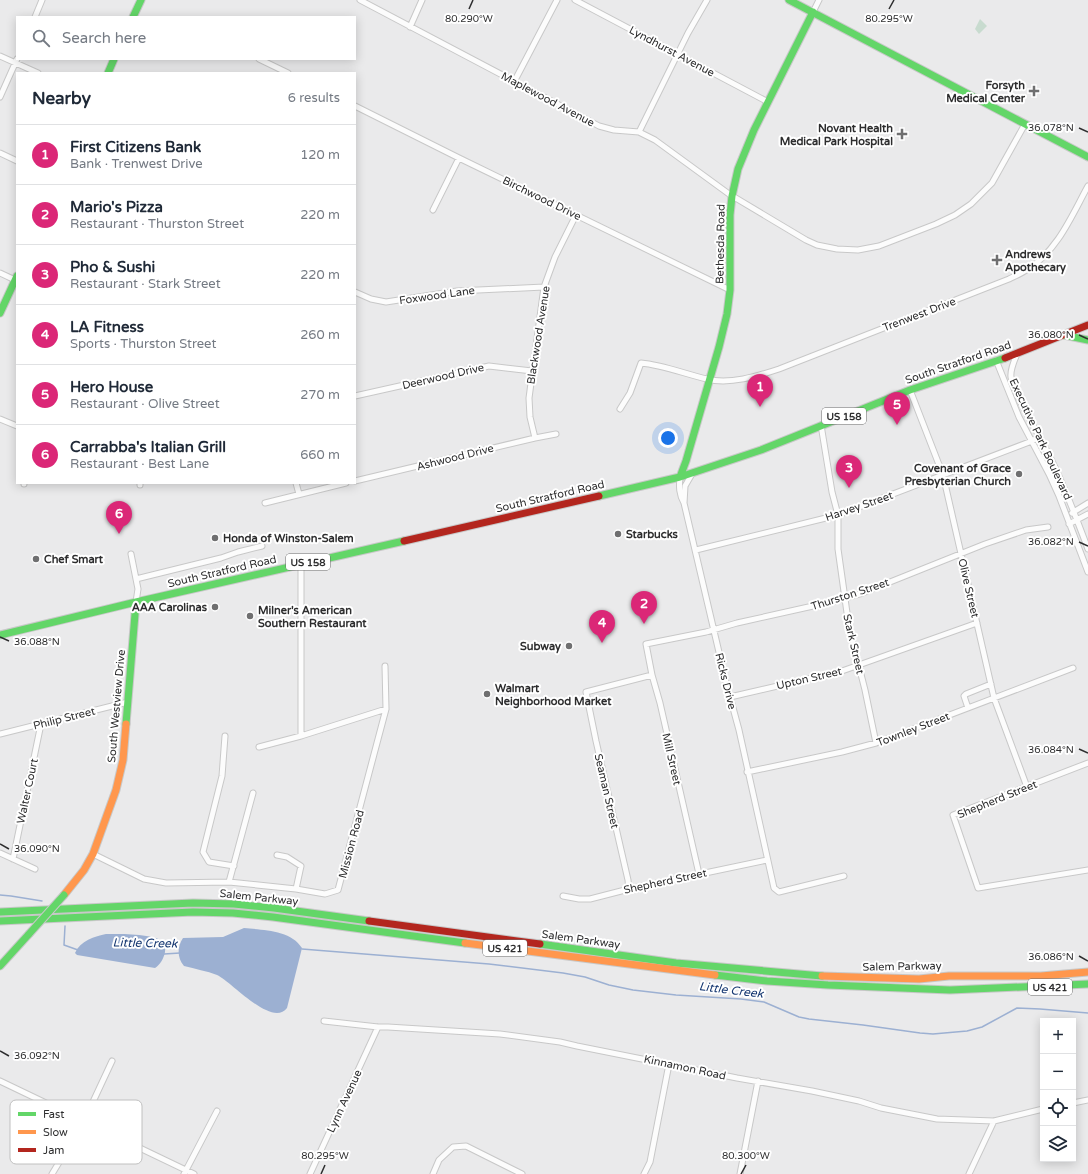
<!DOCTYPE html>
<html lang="en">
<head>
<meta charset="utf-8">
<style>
	:root { --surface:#fff; --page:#f6f6f7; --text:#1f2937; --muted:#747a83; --line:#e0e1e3; --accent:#db2777 }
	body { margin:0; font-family:"Varela Round",sans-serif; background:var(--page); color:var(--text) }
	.controls { position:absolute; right:12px; bottom:12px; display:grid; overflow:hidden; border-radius:0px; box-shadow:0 2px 10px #0003 }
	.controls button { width:36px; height:36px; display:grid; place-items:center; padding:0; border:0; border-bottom:1px solid var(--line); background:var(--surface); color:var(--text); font:20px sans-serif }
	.you { position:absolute; left:668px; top:438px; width:14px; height:14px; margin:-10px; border:3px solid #fff; border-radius:50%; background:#1a73e8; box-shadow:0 0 0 6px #1a73e833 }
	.badge { display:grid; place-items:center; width:26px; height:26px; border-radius:50%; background:var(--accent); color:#fff; font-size:13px; font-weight:700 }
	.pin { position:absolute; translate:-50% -33px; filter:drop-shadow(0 1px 2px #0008) }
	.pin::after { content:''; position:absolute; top:21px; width:14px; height:12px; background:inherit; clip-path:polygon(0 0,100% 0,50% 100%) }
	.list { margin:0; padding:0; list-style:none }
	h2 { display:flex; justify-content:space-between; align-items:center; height:52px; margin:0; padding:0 16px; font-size:17px }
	h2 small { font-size:13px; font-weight:400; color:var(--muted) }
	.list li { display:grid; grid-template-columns:26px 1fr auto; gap:12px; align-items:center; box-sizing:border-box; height:60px; padding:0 16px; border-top:1px solid var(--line) }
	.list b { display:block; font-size:15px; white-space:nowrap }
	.list p { margin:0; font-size:13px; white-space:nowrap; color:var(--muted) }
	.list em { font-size:13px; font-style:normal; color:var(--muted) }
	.icon { flex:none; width:22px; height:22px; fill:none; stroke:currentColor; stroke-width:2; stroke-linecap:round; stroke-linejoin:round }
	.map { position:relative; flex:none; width:1088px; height:1174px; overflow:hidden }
	.search { position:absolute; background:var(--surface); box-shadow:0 2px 10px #0003; left:16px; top:16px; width:340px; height:44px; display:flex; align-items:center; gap:10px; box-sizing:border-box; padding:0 14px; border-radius:0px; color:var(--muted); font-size:15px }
	.panel { position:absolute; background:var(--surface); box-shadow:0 2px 10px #0003; left:16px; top:72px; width:340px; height:412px; border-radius:0px }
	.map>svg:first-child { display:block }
	.green { fill:#c8dbcf }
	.water { fill:#9cb0d2 }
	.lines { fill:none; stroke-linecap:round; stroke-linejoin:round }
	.stream { stroke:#9cb0d2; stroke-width:1.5 }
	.street-casing { stroke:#c8c8c8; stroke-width:7 }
	.fast-casing { stroke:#c8c8c8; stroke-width:9 }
	.slow-casing { stroke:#c8c8c8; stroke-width:9 }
	.jam-casing { stroke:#c8c8c8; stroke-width:9 }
	.street { stroke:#fcfcfc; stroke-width:5 }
	.fast { stroke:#63d668; stroke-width:7 }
	.slow { stroke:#ff974d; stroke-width:7 }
	.jam { stroke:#b3261e; stroke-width:7 }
	.fast-bridge-casing { stroke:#c8c8c8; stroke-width:9; stroke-linecap:butt }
	.fast-bridge { stroke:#63d668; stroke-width:7 }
	.ticks { fill:none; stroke:#2d2d2e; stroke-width:1.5 }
	.poi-dot { fill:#6f6f70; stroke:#fff; stroke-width:1.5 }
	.labels { text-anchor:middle; stroke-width:4; stroke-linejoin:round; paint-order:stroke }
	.shield { fill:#fff; stroke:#6c6c6d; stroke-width:1 }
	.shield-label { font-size:10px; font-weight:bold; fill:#2d2d2e }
	.street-label { font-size:11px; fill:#2d2d2e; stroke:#fff }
	.poi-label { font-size:11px; font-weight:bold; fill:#2d2d2e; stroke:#fff; text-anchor:start }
	.water-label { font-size:12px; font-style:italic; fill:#143670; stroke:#fff }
	.key { fill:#fff; stroke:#c0c0c0; stroke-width:1 }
	.key-label { font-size:11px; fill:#2d2d2e }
	.ticks-label { font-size:10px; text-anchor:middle; fill:#2d2d2e; stroke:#fff; stroke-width:4; stroke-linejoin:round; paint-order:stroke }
</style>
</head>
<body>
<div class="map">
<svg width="1088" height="1174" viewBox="0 0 1088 1174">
	<rect width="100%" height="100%" fill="#eaeaeb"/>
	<path class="green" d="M980 19 987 26 979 34 975 29Z"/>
	<path class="water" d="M244 928C263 930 291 930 302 948L287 1008C272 1028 232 982 217 975 207 971 195 969 184 966 177 958 177 947 183 938L223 937Z
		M106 934C119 934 156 933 164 943 166 946 165 949 165 952 164 958 160 965 155 968L77 955 75 953C80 941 95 936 106 934Z"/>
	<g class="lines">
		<path class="stream" d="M0 895 11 896 42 901
			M65 926 64 945 78 950
			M302 949 489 964 563 973 585 977 609 985 633 990 676 995 741 999 764 1002 799 1017 809 1019 863 1025 920 1033 933 1034 967 1031 982 1027 1017 1008 1040 1009 1088 1013
			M164 954 180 953"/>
		<g class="street-casing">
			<path id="street" d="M360 0 599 126 614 130 639 132 655 140 729 194 806 240 817 245 837 249 858 250 879 246 936 224 955 215 971 204 992 183 1025 124
				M575 0 768 102
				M813 12 819 0
				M35 17 42 0
				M410 27 422 0
				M0 56 38 73
				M259 59 288 73
				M514 82 557 0
				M0 97 17 59
				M355 106 459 158 730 290
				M639 132 688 33 707 0
				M0 153 17 161
				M433 210 459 158
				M0 273 15 280
				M355 292 371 299 386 302 457 291 544 287
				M1017 354C1014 361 1010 370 1011 377 1017 400 1035 428 1046 449 1063 481 1075 515 1088 549
				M996 360 1019 417 1049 474 1059 496 1088 572
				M910 390 943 475 994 698 1027 787
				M355 396 489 366 532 371
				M620 409 630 393 641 363C663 365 685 374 707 379 729 385 758 376 779 369L1009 279C1015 276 1022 273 1028 269 1058 250 1072 215 1088 186
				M0 419 17 426
				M821 425 832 492 838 515V549L849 627 865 690 876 743
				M535 438 530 417 529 398 544 287 555 257 576 215
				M680 477C679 487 679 494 684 503L726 682 739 730 774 888 779 892 844 876
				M355 481 535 438 556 434
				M296 483 299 494
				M24 484V483
				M140 485V483
				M265 503 346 483
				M684 503 685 486 692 474
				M1072 513 1088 503
				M1069 524 1088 514
				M696 550 838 515 1032 441 1039 437
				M131 554 138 589 136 602
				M136 579 221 558 238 552 262 546
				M730 697 842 671 977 623
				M968 708 964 696 966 694 991 684
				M0 734 128 702
				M225 736 222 776 203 852 209 862 234 866
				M301 736V564
				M259 747 301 736 386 709
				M1088 763 953 815 978 888 1088 870
				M747 772 842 752 876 743 1073 668
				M0 853 35 869
				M93 854 144 879 166 883 229 882 296 889 325 894 338 890 386 709 385 666
				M277 855 287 857 301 866 296 889
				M13 859 41 724
				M699 874 660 703 652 675 646 644 706 632 737 623 831 602 860 594 985 544 1026 530 1048 527
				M229 882 253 793
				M629 889 628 880 596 741 586 692 652 675
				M563 896 579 899H590L629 889 767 860
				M324 1021 378 1027H388L500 1034 560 1042 577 1046 737 1078 812 1091 859 1101 881 1108 937 1119 994 1121 1043 1109
				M0 1081 194 1174
				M1073 1103 1088 1100
				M52 1174 84 1121 112 1061
				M184 1174 217 1111
				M310 1174 378 1027
				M433 1174 439 1160 453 1147 466 1146 522 1174
				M644 1174 650 1162 669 1064
				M740 1174 758 1081
				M969 1174 994 1121"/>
		</g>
		<g class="fast-casing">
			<path id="fast" d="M789 0 1088 157
				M133 17 141 0
				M108 73 114 59
				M0 313 17 276
				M1064 335 1088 340
				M680 477 686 461 719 347 727 314 730 290V215L732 196 738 169 754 130 813 12
				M599 496 680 477 761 450 910 390 1005 358
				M0 635 136 602 404 541
				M126 724 136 602
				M0 912 193 903 234 904 274 908 369 921
				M0 921 193 912 233 913 273 917 465 943
				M540 944 676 963 822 976
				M0 966 29 934
				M715 975 767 981 828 985 950 990 1088 984"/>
		</g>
		<g class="slow-casing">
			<path id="slow" d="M64 895 84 870 93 854 116 790 123 760 126 724
				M465 943 715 975
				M822 976 919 979 949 976H1041L1088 972"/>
		</g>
		<g class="jam-casing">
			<path id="jam" d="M1005 358 1088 325
				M404 541 599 496
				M369 921 540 944"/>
		</g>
		<use href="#street" class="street"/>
		<use href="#fast" class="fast"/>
		<use href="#slow" class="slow"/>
		<use href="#jam" class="jam"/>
		<g class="fast-bridge-casing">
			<path id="fast-bridge" d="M29 934 64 895"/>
		</g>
		<use href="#fast-bridge" class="fast-bridge"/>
	</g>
	<path class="ticks" d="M469 9 473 0M889 9 894 0M1079 128 1088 132M1079 335 1088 339M1079 542 1088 546M0 637 9 641M1079 749 1088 753M0 844 9 849M1079 956 1088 961M0 1051 9 1056M321 1174 325 1165M741 1174 746 1165"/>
	<g class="poi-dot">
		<path d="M1032 85h4v4h4v4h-4v4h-4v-4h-4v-4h4z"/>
		<path d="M900 128h4v4h4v4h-4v4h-4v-4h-4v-4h4z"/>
		<path d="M995 254h4v4h4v4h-4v4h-4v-4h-4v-4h4z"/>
		<circle cx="1019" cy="474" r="4"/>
		<circle cx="618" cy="534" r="4"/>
		<circle cx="215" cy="538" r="4"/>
		<circle cx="36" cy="559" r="4"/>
		<circle cx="215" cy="607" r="4"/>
		<circle cx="250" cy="616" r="4"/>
		<circle cx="569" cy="646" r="4"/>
		<circle cx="487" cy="694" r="4"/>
	</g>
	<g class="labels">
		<g class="shield">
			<rect x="822" y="408" width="44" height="16" rx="3"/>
			<rect x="286" y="554" width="44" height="16" rx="3"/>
			<rect x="483" y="940" width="44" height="16" rx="3"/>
			<rect x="1028" y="979" width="44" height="16" rx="3"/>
		</g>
		<g class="shield-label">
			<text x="844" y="420">US 158</text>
			<text x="308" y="566">US 158</text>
			<text x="505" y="952">US 421</text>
			<text x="1050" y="991">US 421</text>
		</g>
		<g class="street-label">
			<text transform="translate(672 51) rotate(28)" y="4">Lyndhurst Avenue</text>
			<text transform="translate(548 99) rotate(28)" y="4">Maplewood Avenue</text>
			<text transform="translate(542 198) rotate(26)" y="4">Birchwood Drive</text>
			<text transform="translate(720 244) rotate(-89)" y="4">Bethesda Road</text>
			<text transform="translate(437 295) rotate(-8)" y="4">Foxwood Lane</text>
			<text transform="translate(919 314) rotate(-21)" y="4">Trenwest Drive</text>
			<text transform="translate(538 335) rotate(-81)" y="4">Blackwood Avenue</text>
			<text transform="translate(958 362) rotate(-19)" y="4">South Stratford Road</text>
			<text transform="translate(443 376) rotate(-13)" y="4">Deerwood Drive</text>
			<text transform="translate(1041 439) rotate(65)" y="4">Executive Park Boulevard</text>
			<text transform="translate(455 457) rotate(-14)" y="4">Ashwood Drive</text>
			<text transform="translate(550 496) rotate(-13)" y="4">South Stratford Road</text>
			<text transform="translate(859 506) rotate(-19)" y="4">Harvey Street</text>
			<text transform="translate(222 571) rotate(-13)" y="4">South Stratford Road</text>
			<text transform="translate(969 588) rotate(77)" y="4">Olive Street</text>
			<text transform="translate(850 594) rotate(-18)" y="4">Thurston Street</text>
			<text transform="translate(854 644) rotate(77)" y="4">Stark Street</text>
			<text transform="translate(809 678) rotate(-13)" y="4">Upton Street</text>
			<text transform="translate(726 681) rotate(76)" y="4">Ricks Drive</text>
			<text transform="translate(116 706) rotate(-85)" y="4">South Westview Drive</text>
			<text transform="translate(64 718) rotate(-14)" y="4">Philip Street</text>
			<text transform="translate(913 729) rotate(-21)" y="4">Townley Street</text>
			<text transform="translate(672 759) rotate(77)" y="4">Mill Street</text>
			<text transform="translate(27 791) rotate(-78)" y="4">Walter Court</text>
			<text transform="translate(607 791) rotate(77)" y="4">Seaman Street</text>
			<text transform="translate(997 799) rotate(-22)" y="4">Shepherd Street</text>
			<text transform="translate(351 844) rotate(-75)" y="4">Mission Road</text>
			<text transform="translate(665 881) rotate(-12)" y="4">Shepherd Street</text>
			<text transform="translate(259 897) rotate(6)" y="4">Salem Parkway</text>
			<text transform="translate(581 939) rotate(8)" y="4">Salem Parkway</text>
			<text transform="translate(902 966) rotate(-1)" y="4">Salem Parkway</text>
			<text transform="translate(685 1067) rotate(12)" y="4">Kinnamon Road</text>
			<text transform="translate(344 1101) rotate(-65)" y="4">Lynn Avenue</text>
		</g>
		<g class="poi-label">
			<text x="1025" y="89" text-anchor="end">Forsyth<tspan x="1025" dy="13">Medical Center</tspan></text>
			<text x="893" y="132" text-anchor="end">Novant Health<tspan x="893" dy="13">Medical Park Hospital</tspan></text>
			<text x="1005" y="258">Andrews<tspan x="1005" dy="13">Apothecary</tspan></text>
			<text x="1011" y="472" text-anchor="end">Covenant of Grace<tspan x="1011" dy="13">Presbyterian Church</tspan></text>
			<text x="626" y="538">Starbucks</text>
			<text x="223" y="542">Honda of Winston-Salem</text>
			<text x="44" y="563">Chef Smart</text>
			<text x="207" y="611" text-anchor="end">AAA Carolinas</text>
			<text x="258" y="614">Milner's American<tspan x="258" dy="13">Southern Restaurant</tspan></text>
			<text x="561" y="650" text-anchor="end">Subway</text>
			<text x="495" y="692">Walmart<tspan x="495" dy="13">Neighborhood Market</tspan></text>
		</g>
		<g class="water-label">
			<text transform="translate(145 943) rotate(1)" y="4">Little Creek</text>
			<text transform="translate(731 990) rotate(7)" y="4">Little Creek</text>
		</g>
	</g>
	<rect x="10" y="1100" width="132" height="64" rx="6" class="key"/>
	<rect x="18" y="1112" width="18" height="4" fill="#63d668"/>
	<rect x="18" y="1130" width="18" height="4" fill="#ff974d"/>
	<rect x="18" y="1148" width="18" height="4" fill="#b3261e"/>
	<g class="key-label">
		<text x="43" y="1118">Fast</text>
		<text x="43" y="1136">Slow</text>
		<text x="43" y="1154">Jam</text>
	</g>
	<g class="ticks-label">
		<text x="469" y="22">80.290°W</text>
		<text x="889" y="22">80.295°W</text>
		<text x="1051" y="131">36.078°N</text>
		<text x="1051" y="338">36.080°N</text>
		<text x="1051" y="545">36.082°N</text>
		<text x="37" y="645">36.088°N</text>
		<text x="1051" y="753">36.084°N</text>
		<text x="37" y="852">36.090°N</text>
		<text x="1051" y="960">36.086°N</text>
		<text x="37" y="1059">36.092°N</text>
		<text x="325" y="1159">80.295°W</text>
		<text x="746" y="1159">80.300°W</text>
	</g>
</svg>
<div class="controls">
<button>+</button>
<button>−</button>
<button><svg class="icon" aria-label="locate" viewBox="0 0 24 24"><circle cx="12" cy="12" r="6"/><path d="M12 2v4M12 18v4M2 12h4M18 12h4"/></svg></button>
<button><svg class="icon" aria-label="layers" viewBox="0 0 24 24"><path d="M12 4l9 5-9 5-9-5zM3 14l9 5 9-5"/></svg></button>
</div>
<div class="you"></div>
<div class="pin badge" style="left:760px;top:407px">1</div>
<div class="pin badge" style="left:644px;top:624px">2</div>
<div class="pin badge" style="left:849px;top:488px">3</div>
<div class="pin badge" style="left:602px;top:643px">4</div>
<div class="pin badge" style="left:897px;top:425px">5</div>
<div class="pin badge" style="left:119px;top:534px">6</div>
<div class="search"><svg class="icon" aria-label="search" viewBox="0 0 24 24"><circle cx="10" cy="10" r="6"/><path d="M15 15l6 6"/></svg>Search here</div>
<section class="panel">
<h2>Nearby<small>6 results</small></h2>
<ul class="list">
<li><span class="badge">1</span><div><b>First Citizens Bank</b><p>Bank · Trenwest Drive</p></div><em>120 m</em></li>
<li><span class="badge">2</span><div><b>Mario's Pizza</b><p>Restaurant · Thurston Street</p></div><em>220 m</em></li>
<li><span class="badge">3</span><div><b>Pho &amp; Sushi</b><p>Restaurant · Stark Street</p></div><em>220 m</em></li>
<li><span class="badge">4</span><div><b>LA Fitness</b><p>Sports · Thurston Street</p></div><em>260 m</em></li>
<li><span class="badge">5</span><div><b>Hero House</b><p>Restaurant · Olive Street</p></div><em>270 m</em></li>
<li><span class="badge">6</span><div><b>Carrabba's Italian Grill</b><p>Restaurant · Best Lane</p></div><em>660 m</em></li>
</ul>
</section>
</div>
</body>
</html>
